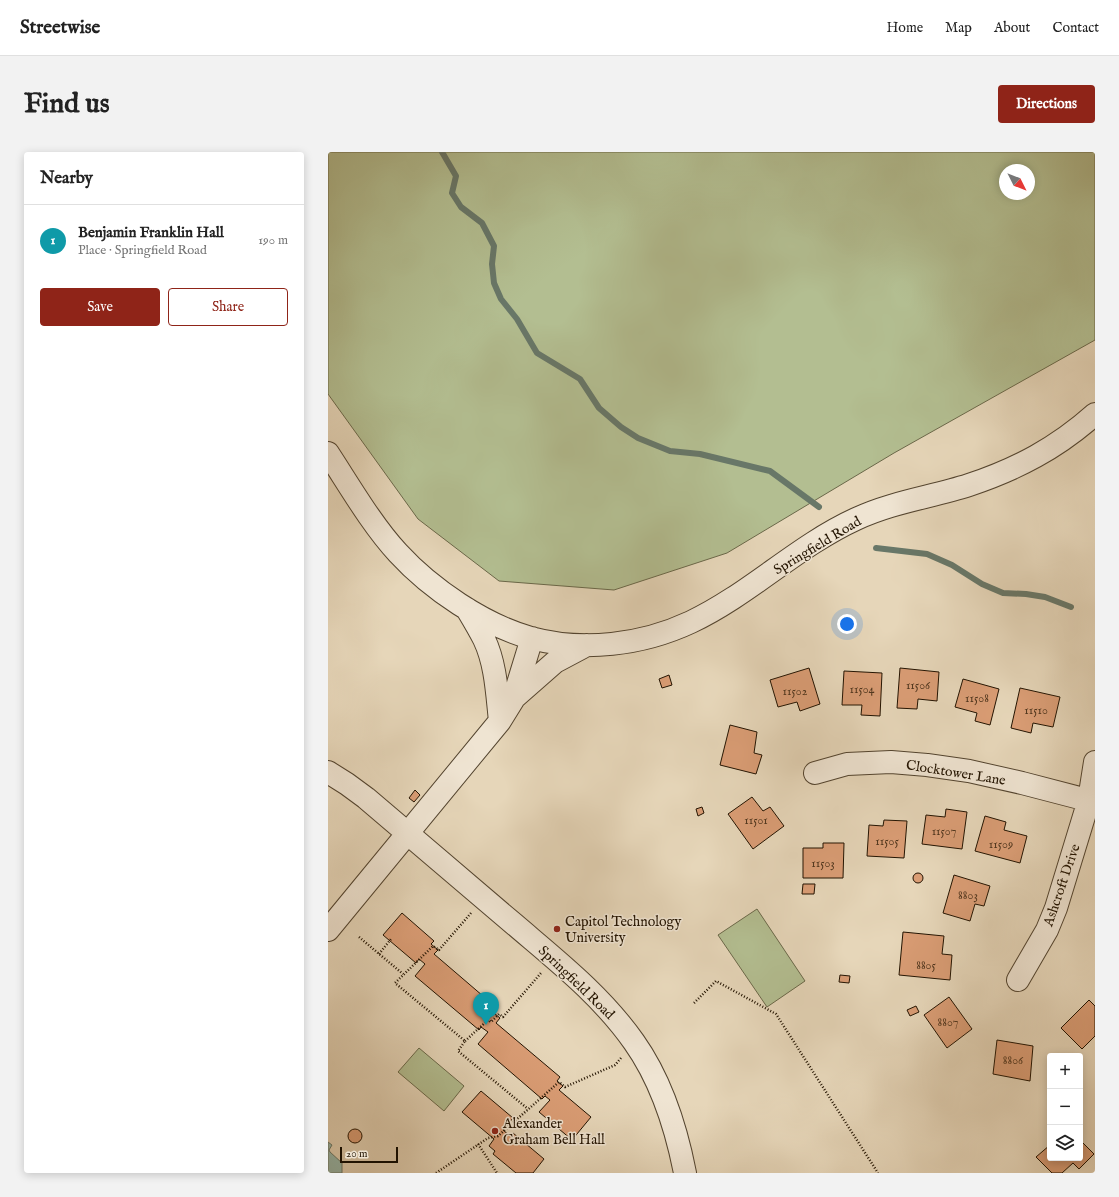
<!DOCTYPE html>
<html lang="en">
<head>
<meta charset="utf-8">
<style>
	:root { --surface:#fff; --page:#f2f2f2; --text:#222; --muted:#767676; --line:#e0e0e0; --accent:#8f2418 }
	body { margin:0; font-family:"IM FELL English",serif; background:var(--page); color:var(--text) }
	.controls { position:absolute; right:12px; bottom:12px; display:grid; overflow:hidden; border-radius:4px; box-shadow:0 2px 10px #0003 }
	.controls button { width:36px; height:36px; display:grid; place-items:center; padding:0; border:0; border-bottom:1px solid var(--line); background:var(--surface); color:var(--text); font:20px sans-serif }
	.compass { position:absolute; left:671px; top:12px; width:36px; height:36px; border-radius:50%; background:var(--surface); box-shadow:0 2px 10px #0003; rotate:132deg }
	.scale { position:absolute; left:12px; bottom:10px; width:58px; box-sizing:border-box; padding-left:4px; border:2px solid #221301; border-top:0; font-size:11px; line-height:14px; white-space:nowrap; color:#221301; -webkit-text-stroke:3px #efe4d2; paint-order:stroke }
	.you { position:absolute; left:519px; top:472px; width:14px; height:14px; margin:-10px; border:3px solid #fff; border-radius:50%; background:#1a73e8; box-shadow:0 0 0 6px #1a73e833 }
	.badge { display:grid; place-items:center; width:26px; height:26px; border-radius:50%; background:var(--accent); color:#fff; font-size:13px; font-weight:700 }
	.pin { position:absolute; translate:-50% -33px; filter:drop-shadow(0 1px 2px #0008) }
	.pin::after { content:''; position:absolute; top:21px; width:14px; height:12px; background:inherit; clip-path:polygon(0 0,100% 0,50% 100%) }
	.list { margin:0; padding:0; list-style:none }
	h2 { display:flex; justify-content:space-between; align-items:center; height:52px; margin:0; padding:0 16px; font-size:17px }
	h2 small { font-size:13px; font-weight:400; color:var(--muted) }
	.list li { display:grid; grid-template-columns:26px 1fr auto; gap:12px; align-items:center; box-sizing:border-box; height:72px; padding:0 16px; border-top:1px solid var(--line) }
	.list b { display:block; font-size:15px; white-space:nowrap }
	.list p { margin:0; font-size:13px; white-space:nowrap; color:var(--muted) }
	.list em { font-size:13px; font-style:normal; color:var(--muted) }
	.actions { display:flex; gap:8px; padding:12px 16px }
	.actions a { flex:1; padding:9px 0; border:1px solid var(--accent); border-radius:4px; text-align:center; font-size:14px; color:var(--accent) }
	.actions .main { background:var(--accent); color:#fff }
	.icon { flex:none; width:22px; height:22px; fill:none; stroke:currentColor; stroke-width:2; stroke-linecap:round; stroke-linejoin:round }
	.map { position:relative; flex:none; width:767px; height:1021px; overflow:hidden; border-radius:4px }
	header { display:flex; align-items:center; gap:24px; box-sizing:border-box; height:56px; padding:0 20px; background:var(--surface); border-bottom:1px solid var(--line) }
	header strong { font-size:19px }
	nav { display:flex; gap:22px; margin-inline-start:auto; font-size:14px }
	.intro { display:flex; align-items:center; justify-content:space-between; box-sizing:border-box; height:96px; padding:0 24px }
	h1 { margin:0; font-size:28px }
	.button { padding:10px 18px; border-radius:4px; background:var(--accent); color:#fff; font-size:14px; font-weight:700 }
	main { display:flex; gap:24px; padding:0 24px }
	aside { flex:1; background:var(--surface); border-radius:4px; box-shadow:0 2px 10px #0003 }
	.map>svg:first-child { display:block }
	.green { fill:#b3be91; stroke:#6a6849; fill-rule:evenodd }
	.water { fill:#96b9ad; stroke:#687768 }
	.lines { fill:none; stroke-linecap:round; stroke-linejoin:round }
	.stream { stroke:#687768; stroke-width:6 }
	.building { fill:#da9d75; stroke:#221301 }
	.minor-casing { stroke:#53442f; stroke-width:24 }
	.path { stroke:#221301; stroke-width:2.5; stroke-dasharray:1 2; stroke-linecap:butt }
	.minor { stroke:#efe4d2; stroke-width:22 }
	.poi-dot { fill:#8f2418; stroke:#efe4d2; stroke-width:1.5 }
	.labels { text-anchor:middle; stroke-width:3; stroke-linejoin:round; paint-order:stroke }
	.number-label { font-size:12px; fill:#50361e }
	.street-label { font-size:14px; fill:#221301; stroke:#efe4d2 }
	.poi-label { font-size:14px; fill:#221301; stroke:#efe4d2; text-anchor:start }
</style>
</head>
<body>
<header>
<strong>Streetwise</strong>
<nav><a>Home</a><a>Map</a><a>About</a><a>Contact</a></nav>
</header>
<div class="intro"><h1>Find us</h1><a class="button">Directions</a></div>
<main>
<aside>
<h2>Nearby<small></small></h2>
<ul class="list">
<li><span class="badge" style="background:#0f9aa8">1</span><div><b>Benjamin Franklin Hall</b><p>Place · Springfield Road</p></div><em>190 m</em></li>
</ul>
<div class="actions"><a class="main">Save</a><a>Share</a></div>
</aside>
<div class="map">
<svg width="767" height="1021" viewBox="0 0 767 1021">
	<rect width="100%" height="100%" fill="#e6d6b9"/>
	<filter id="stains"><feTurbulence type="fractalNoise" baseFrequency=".005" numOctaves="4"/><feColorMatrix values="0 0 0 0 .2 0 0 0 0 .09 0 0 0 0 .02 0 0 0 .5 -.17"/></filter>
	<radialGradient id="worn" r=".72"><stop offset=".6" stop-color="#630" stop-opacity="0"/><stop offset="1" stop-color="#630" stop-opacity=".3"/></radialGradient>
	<path class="green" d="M0 0H767V188L566 301 399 401 286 438 171 429 90 367 0 242ZM677 18H701V42H677Z
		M429 757 477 829 439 855 390 783Z
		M91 896 136 934 116 959 70 920Z"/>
	<path class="water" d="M0 990 4 993 1 998 2 1000 14 1011V1021H0Z"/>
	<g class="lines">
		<path class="stream" d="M114 0 128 24 124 41 133 55 154 71 166 94 164 112 166 131 173 147 189 167 209 201 252 227 271 256 293 275 310 286 342 299 372 302 442 319 491 355
			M548 396 599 402 624 413 654 432 675 441 698 442 717 445 743 455"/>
	</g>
	<path class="building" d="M481 516 492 552 472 559 469 550 450 555 442 528Z
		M572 516 611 520 609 549 590 547 589 557 569 556Z
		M516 519 554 521 552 564 533 563 534 553H514Z
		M341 523 344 533 334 536 331 527Z
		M635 527 671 537 662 573 647 569 649 561 627 555Z
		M692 536 732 545 725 575 705 571 703 581 683 576Z
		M402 573 429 580 426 601 434 603 428 622 392 613Z
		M87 638 92 643 86 650 81 646Z
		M424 645 435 659 442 655 456 674 425 697 400 662Z
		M374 655 376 661 370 664 368 657Z
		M618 657 639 660 634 697 594 692 598 663 617 665Z
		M657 664 678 670 676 678 699 684 692 711 647 699Z
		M556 668 579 669 576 706 539 704 541 673 555 674Z
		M495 691H516L515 726H475V696H495Z
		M585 726a5 5 0 1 1 10 0a5 5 0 1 1-10 0Z
		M626 723 662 734 656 754 647 752 642 769 615 761Z
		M475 732H487L486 742H474Z
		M74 761 106 789 103 792 110 798 106 802 169 856 166 861 172 866 168 871 232 925 229 929 235 934 231 938 263 965 244 988 211 960 222 948 217 944 214 947 150 892 160 880 153 875 151 878 87 824 97 812 91 807 88 811 55 783Z
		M575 780 616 784 614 802 624 803 622 828 571 823Z
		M512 823 522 824 521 831 511 830Z
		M621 845 644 877 619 896 596 863Z
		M761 848 767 854V884L754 897 733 876Z
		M588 854 591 860 582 864 579 858Z
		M669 888 705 894 702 929 665 922Z
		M153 939 185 966 175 978 182 984 185 981 216 1007 205 1021H188L165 1002 167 999 161 994 166 987 134 960Z
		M20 984a7 7 0 1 1 14 0a7 7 0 1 1-14 0Z
		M752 988 766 1002 751 1017 745 1011 734 1021H724L708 1005 722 993V1006H752Z"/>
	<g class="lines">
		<g class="minor-casing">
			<path id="minor" d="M0 301C21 333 44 373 70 401 103 437 156 473 203 486 255 500 314 493 363 470 422 442 469 394 528 367 564 350 604 345 641 333 689 317 729 296 767 262
				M139 457C145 467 151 477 156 487 168 512 169 542 172 569
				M186 546 227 510 259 493
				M0 620 19 632 38 646C87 688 137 730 186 772 228 808 273 843 306 890 333 928 348 975 357 1021
				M487 621 519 612 563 610 599 613 641 619 694 631 767 650
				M0 778 172 569 185 548 204 486
				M690 828 719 778 728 756 761 648 767 610"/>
		</g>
		<path class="path" d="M143 761 111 798 105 794 67 831 137 889 130 899 200 957
			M31 785 75 822
			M51 802 63 787
			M366 851 388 829 448 862 550 1021
			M137 889 160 868 163 870 171 862 175 865 213 821
			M150 992 169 1021
			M108 1021 160 986 170 984 231 930 237 935 287 913 293 906"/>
		<use href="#minor" class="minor"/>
	</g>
	<g class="poi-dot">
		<circle cx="229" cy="777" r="4"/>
		<circle cx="167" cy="979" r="4"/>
	</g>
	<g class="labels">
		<g class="number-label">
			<text x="590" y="537">11506</text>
			<text x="534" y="541">11504</text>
			<text x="467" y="543">11502</text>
			<text x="649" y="550">11508</text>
			<text x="708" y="562">11510</text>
			<text x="428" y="672">11501</text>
			<text x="616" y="683">11507</text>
			<text x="559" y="693">11505</text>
			<text x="673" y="696">11509</text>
			<text x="495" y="715">11503</text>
			<text x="640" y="747">8803</text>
			<text x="598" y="817">8805</text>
			<text x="620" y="874">8807</text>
			<text x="685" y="912">8806</text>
		</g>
		<g class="street-label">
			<text transform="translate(489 393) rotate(-31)" y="5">Springfield Road</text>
			<text transform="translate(628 620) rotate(9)" y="5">Clocktower Lane</text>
			<text transform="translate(733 733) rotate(-71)" y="5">Ashcroft Drive</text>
			<text transform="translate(249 830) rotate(44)" y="5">Springfield Road</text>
		</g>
		<g class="poi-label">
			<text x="237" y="774">Capitol Technology<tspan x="237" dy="16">University</tspan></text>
			<text x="175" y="976">Alexander<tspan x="175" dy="16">Graham Bell Hall</tspan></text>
		</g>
	</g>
	<rect width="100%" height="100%" filter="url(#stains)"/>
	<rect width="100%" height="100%" fill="url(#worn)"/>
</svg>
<div class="controls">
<button>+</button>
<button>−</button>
<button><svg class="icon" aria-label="layers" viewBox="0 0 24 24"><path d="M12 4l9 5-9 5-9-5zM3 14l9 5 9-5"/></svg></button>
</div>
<svg class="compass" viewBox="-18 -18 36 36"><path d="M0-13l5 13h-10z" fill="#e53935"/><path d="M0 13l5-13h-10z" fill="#767676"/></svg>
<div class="scale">20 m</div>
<div class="you"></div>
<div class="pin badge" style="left:158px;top:873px;background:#0f9aa8">1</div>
</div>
</main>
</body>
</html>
